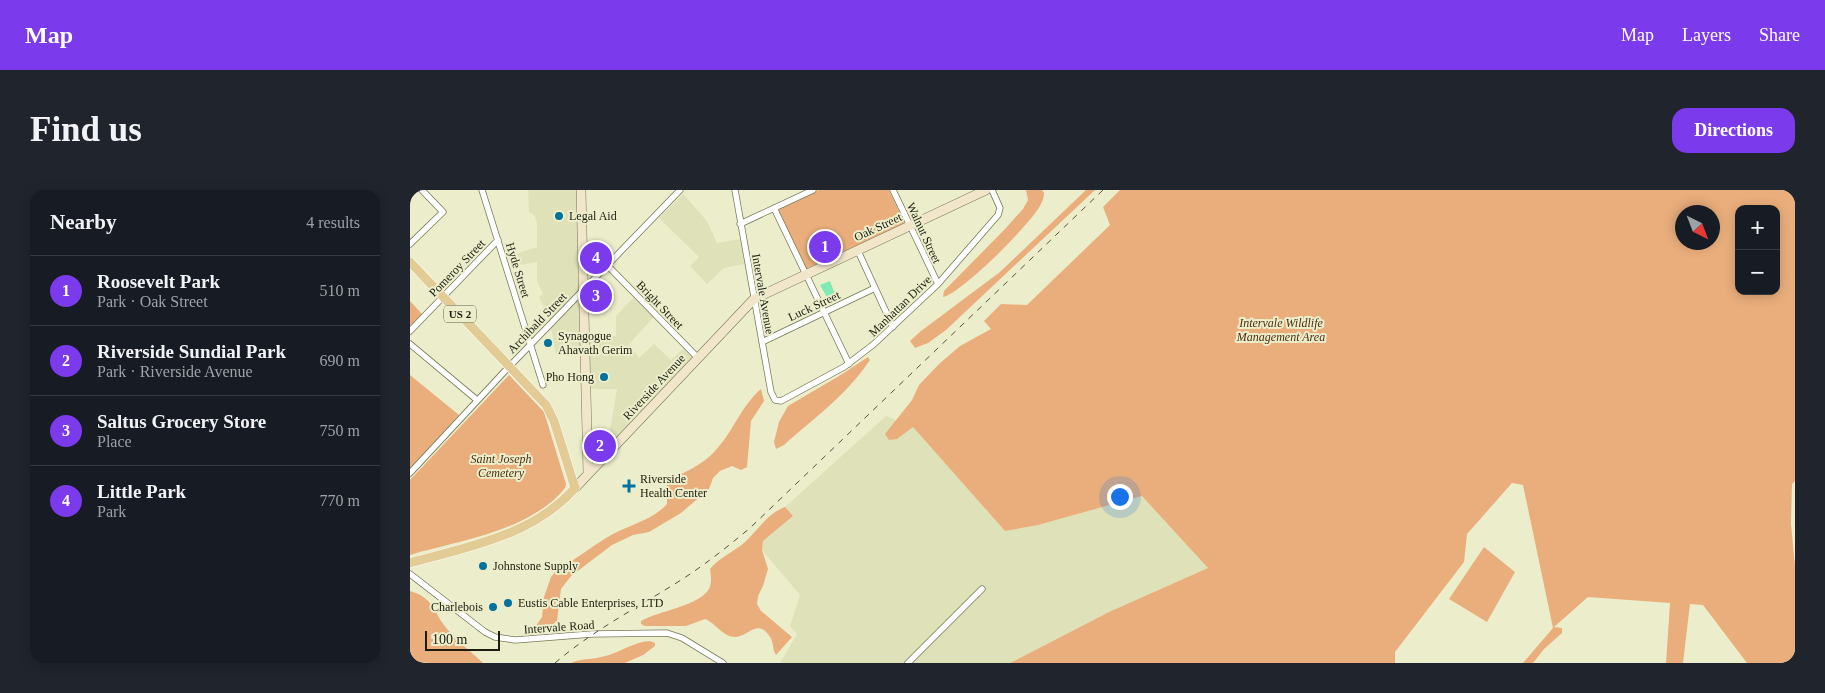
<!DOCTYPE html>
<html lang="en">
<head>
<meta charset="utf-8">
<style>
	:root { --surface:#171b24; --page:#20242c; --text:#f1f3f6; --muted:#9ea1a6; --line:#363941; --accent:#7c3aed }
	body { margin:0; font-family:Georgia,serif; background:var(--page); color:var(--text) }
	.controls { position:absolute; right:15px; top:15px; display:grid; overflow:hidden; border-radius:10px; box-shadow:0 2px 12px #0003 }
	.controls button { width:45px; height:45px; display:grid; place-items:center; padding:0; border:0; border-bottom:1px solid var(--line); background:var(--surface); color:var(--text); font:25px sans-serif }
	.compass { position:absolute; left:1265px; top:15px; width:45px; height:45px; border-radius:50%; background:var(--surface); box-shadow:0 2px 12px #0003; rotate:138deg }
	.scale { position:absolute; left:15px; bottom:12px; width:75px; box-sizing:border-box; padding-left:5px; border:2px solid #1c1d10; border-top:0; font-size:14px; line-height:18px; white-space:nowrap; color:#1c1d10; -webkit-text-stroke:4px #eceecb; paint-order:stroke }
	.you { position:absolute; left:709px; top:306px; width:18px; height:18px; margin:-12px; border:4px solid #fff; border-radius:50%; background:#1a73e8; box-shadow:0 0 0 8px #1a73e833 }
	.badge { display:grid; place-items:center; width:32px; height:32px; border-radius:50%; background:var(--accent); color:#fff; font-size:16px; font-weight:700 }
	.pin { position:absolute; translate:-50% -50%; border:2px solid #fff; box-shadow:0 1px 5px #0006 }
	.list { margin:0; padding:0; list-style:none }
	h2 { display:flex; justify-content:space-between; align-items:center; height:65px; margin:0; padding:0 20px; font-size:21px }
	h2 small { font-size:16px; font-weight:400; color:var(--muted) }
	.list li { display:grid; grid-template-columns:32px 1fr auto; gap:15px; align-items:center; box-sizing:border-box; height:70px; padding:0 20px; border-top:1px solid var(--line) }
	.list b { display:block; font-size:19px; white-space:nowrap }
	.list p { margin:0; font-size:16px; white-space:nowrap; color:var(--muted) }
	.list em { font-size:16px; font-style:normal; color:var(--muted) }
	.map { position:relative; flex:none; width:1385px; height:473px; overflow:hidden; border-radius:15px }
	header { display:flex; align-items:center; gap:30px; box-sizing:border-box; height:70px; padding:0 25px; background:var(--accent); color:#fff }
	header strong { font-size:24px }
	nav { display:flex; gap:28px; margin-inline-start:auto; font-size:18px }
	.intro { display:flex; align-items:center; justify-content:space-between; box-sizing:border-box; height:120px; padding:0 30px }
	h1 { margin:0; font-size:35px }
	.button { padding:12px 22px; border-radius:15px; background:var(--accent); color:#fff; font-size:18px; font-weight:700 }
	main { display:flex; gap:30px; padding:0 30px }
	aside { flex:1; background:var(--surface); border-radius:15px; box-shadow:0 2px 12px #0003 }
	.map>svg:first-child { display:block }
	.built { fill:#dfe1b8 }
	.green { fill:#eaae7c; fill-rule:evenodd }
	.water { fill:#7feab3 }
	.lines { fill:none; stroke-linecap:round; stroke-linejoin:round }
	.street-casing { stroke:#767858; stroke-width:7 }
	.secondary-casing { stroke:#767858; stroke-width:10 }
	.primary-casing { stroke:#fff; stroke-width:10 }
	.street { stroke:#fff; stroke-width:5.5 }
	.secondary { stroke:#f1e5ca; stroke-width:9 }
	.primary { stroke:#e3cb95; stroke-width:9 }
	.rail { stroke:#535441; stroke-width:1; stroke-dasharray:6 6; stroke-linecap:butt }
	.poi-dot { fill:#03729d; stroke:#eceecb; stroke-width:2 }
	.labels { text-anchor:middle; stroke-width:4; stroke-linejoin:round; paint-order:stroke }
	.shield { fill:#eceecb; stroke:#5a5c48; stroke-width:1 }
	.shield-label { font-size:11px; font-weight:bold; fill:#1c1d10 }
	.poi-label { font-size:12px; fill:#1c1d10; stroke:#eceecb; text-anchor:start }
	.street-label { font-size:12px; fill:#1c1d10; stroke:#eceecb }
	.park-label { font-size:12px; font-style:italic; fill:#4e2e11; stroke:#eceecb }
</style>
</head>
<body>
<header>
<strong>Map</strong>
<nav><a>Map</a><a>Layers</a><a>Share</a></nav>
</header>
<div class="intro"><h1>Find us</h1><a class="button">Directions</a></div>
<main>
<aside>
<h2>Nearby<small>4 results</small></h2>
<ul class="list">
<li><span class="badge">1</span><div><b>Roosevelt Park</b><p>Park · Oak Street</p></div><em>510 m</em></li>
<li><span class="badge">2</span><div><b>Riverside Sundial Park</b><p>Park · Riverside Avenue</p></div><em>690 m</em></li>
<li><span class="badge">3</span><div><b>Saltus Grocery Store</b><p>Place</p></div><em>750 m</em></li>
<li><span class="badge">4</span><div><b>Little Park</b><p>Park</p></div><em>770 m</em></li>
</ul>
</aside>
<div class="map">
<svg width="1385" height="473" viewBox="0 0 1385 473">
	<rect width="100%" height="100%" fill="#eceecb"/>
	<path class="built" d="M118 0H167L170 145 180 147 206 146V126L224 107 244 127 219 154 229 168 244 154 261 170 274 158 283 168 206 248 199 246 207 199H172L171 163 146 165 139 127 129 107 133 104 127 91V72L108 75 105 64 127 57V34L125 26 119 22Z
		M273 4 297 31 307 53 330 49 334 74 314 78 297 94 280 76 289 67 249 28Z
		M476 226 503 237 595 341 628 335 733 306 798 378 699 422 600 473H370L387 444 380 436 390 405 352 360 353 351 383 326 375 317Z"/>
	<path class="green" d="M409 0H479L495 34 396 79 368 19Z
		M616 0H632L634 3C634 7 633 10 631 14 622 33 552 103 533 107L534 101 596 38 613 19 618 10Z
		M676 0H685L536 140 518 153 505 158 500 151 511 141 590 82Z
		M710 0H1385V291L1382 294 1381 334 1385 376V473H1337L1293 415 1280 414 1273 473H1256L1260 413 1178 407 1144 437 1152 438V443L1134 459 1123 473H1113L1143 438 1113 295 1102 293 1057 344 1054 372 985 462V473H600L699 422 798 378 732 306 628 335 595 341 503 237 487 249 479 250 475 244 502 210 509 195 529 174 550 156 581 139 574 131 591 114 617 115 700 35 693 17ZM1329 19H1366V101H1329ZM1272 22H1302V52H1272Z
		M180 58 194 72 184 81H182Z
		M0 111 12 124 0 137Z
		M458 167 460 170C436 206 405 227 374 255L366 259 364 252 369 232 378 216 429 186Z
		M0 185 49 225 0 279Z
		M99 185 134 222 156 294 155 298C120 341 51 350 0 365V290Z
		M351 199 354 211 341 231 337 277 331 280 322 276 310 281 303 288 299 299 271 323 239 342 223 345 202 355 161 386 151 399 147 431 132 443 127 441 125 437 132 427 134 407 141 387 145 382C165 370 183 355 203 344 222 334 242 330 257 314V292C273 282 292 276 305 261 323 242 331 216 351 199Z
		M185 238 194 245 205 247 185 265Z
		M375 317 383 326 353 351 352 360 358 379 353 396 348 406 347 414 351 421 382 447 366 465C362 459 364 453 360 447 348 428 339 446 326 447 312 447 306 433 295 429L276 436H235L231 434V431C248 421 289 416 299 399 302 392 301 386 300 379 309 368 323 362 334 353 347 341 358 323 375 317Z
		M1074 357 1105 382 1077 432 1039 409Z
		M0 401C25 408 23 423 38 440 48 452 62 462 73 473H19L0 471Z
		M240 451 245 453V456L233 465 215 473H161C171 468 180 470 191 467 208 464 222 452 240 451Z"/>
	<path class="water" d="M420 91 426 107 419 111 410 95Z"/>
	<g class="lines">
		<g class="street-casing">
			<path id="street" d="M72 0 133 195
				M325 0 361 202 365 210 371 211 434 177 464 154 528 94 588 25 590 18 582 0
				M483 0 528 94
				M364 18 439 174
				M330 34 403 0
				M0 54 33 22 12 0
				M448 61 483 137
				M198 76 288 168
				M0 141 88 50
				M352 152 465 98
				M0 154 67 210
				M0 283 94 182 270 0
				M0 384 75 442 85 447 105 450 182 444 257 443 272 448 313 473
				M498 473 572 399"/>
		</g>
		<g class="secondary-casing">
			<path id="secondary" d="M171 0 178 284
				M165 298 344 109 576 0"/>
		</g>
		<g class="primary-casing">
			<path id="primary" d="M0 72 136 215 144 231 165 298C124 345 58 357 0 373"/>
		</g>
		<use href="#street" class="street"/>
		<use href="#secondary" class="secondary"/>
		<use href="#primary" class="primary"/>
		<path class="rail" d="M145 473C181 442 223 420 263 395 291 378 316 358 340 338L693 0"/>
	</g>
	<g class="poi-dot">
		<circle cx="149" cy="26" r="5"/>
		<circle cx="138" cy="153" r="5"/>
		<circle cx="194" cy="187" r="5"/>
		<path d="M216.5 288.5h5v5h5v5h-5v5h-5v-5h-5v-5h5z"/>
		<circle cx="73" cy="376" r="5"/>
		<circle cx="98" cy="413" r="5"/>
		<circle cx="83" cy="417" r="5"/>
	</g>
	<g class="labels">
		<rect class="shield" x="34" y="115.5" width="32" height="17" rx="4"/>
		<g class="shield-label">
			<text x="50" y="128">US 2</text>
		</g>
		<g class="poi-label">
			<text x="159" y="30">Legal Aid</text>
			<text x="148" y="150">Synagogue<tspan x="148" dy="14">Ahavath Gerim</tspan></text>
			<text x="184" y="191" text-anchor="end">Pho Hong</text>
			<text x="230" y="293">Riverside<tspan x="230" dy="14">Health Center</tspan></text>
			<text x="83" y="380">Johnstone Supply</text>
			<text x="108" y="417">Eustis Cable Enterprises, LTD</text>
			<text x="73" y="421" text-anchor="end">Charlebois</text>
		</g>
		<g class="street-label">
			<text transform="translate(468 37) rotate(-25)" y="4">Oak Street</text>
			<text transform="translate(514 43) rotate(65)" y="4">Walnut Street</text>
			<text transform="translate(47 78) rotate(-46)" y="4">Pomeroy Street</text>
			<text transform="translate(108 80) rotate(73)" y="4">Hyde Street</text>
			<text transform="translate(353 104) rotate(80)" y="4">Intervale Avenue</text>
			<text transform="translate(250 115) rotate(46)" y="4">Bright Street</text>
			<text transform="translate(404 116) rotate(-25)" y="4">Luck Street</text>
			<text transform="translate(490 116) rotate(-44)" y="4">Manhattan Drive</text>
			<text transform="translate(127 133) rotate(-46)" y="4">Archibald Street</text>
			<text transform="translate(244 197) rotate(-47)" y="4">Riverside Avenue</text>
			<text transform="translate(149 437) rotate(-4)" y="4">Intervale Road</text>
		</g>
		<g class="park-label">
			<text x="871" y="137">Intervale Wildlife<tspan x="871" dy="14">Management Area</tspan></text>
			<text x="91" y="273">Saint Joseph<tspan x="91" dy="14">Cemetery</tspan></text>
		</g>
	</g>
</svg>
<div class="controls">
<button>+</button>
<button>−</button>
</div>
<svg class="compass" viewBox="-18 -18 36 36"><path d="M0-13l5 13h-10z" fill="#e53935"/><path d="M0 13l5-13h-10z" fill="#9ea1a6"/></svg>
<div class="scale">100 m</div>
<div class="you"></div>
<div class="pin badge" style="left:415px;top:57px">1</div>
<div class="pin badge" style="left:190px;top:256px">2</div>
<div class="pin badge" style="left:186px;top:106px">3</div>
<div class="pin badge" style="left:186px;top:68px">4</div>
</div>
</main>
</body>
</html>
